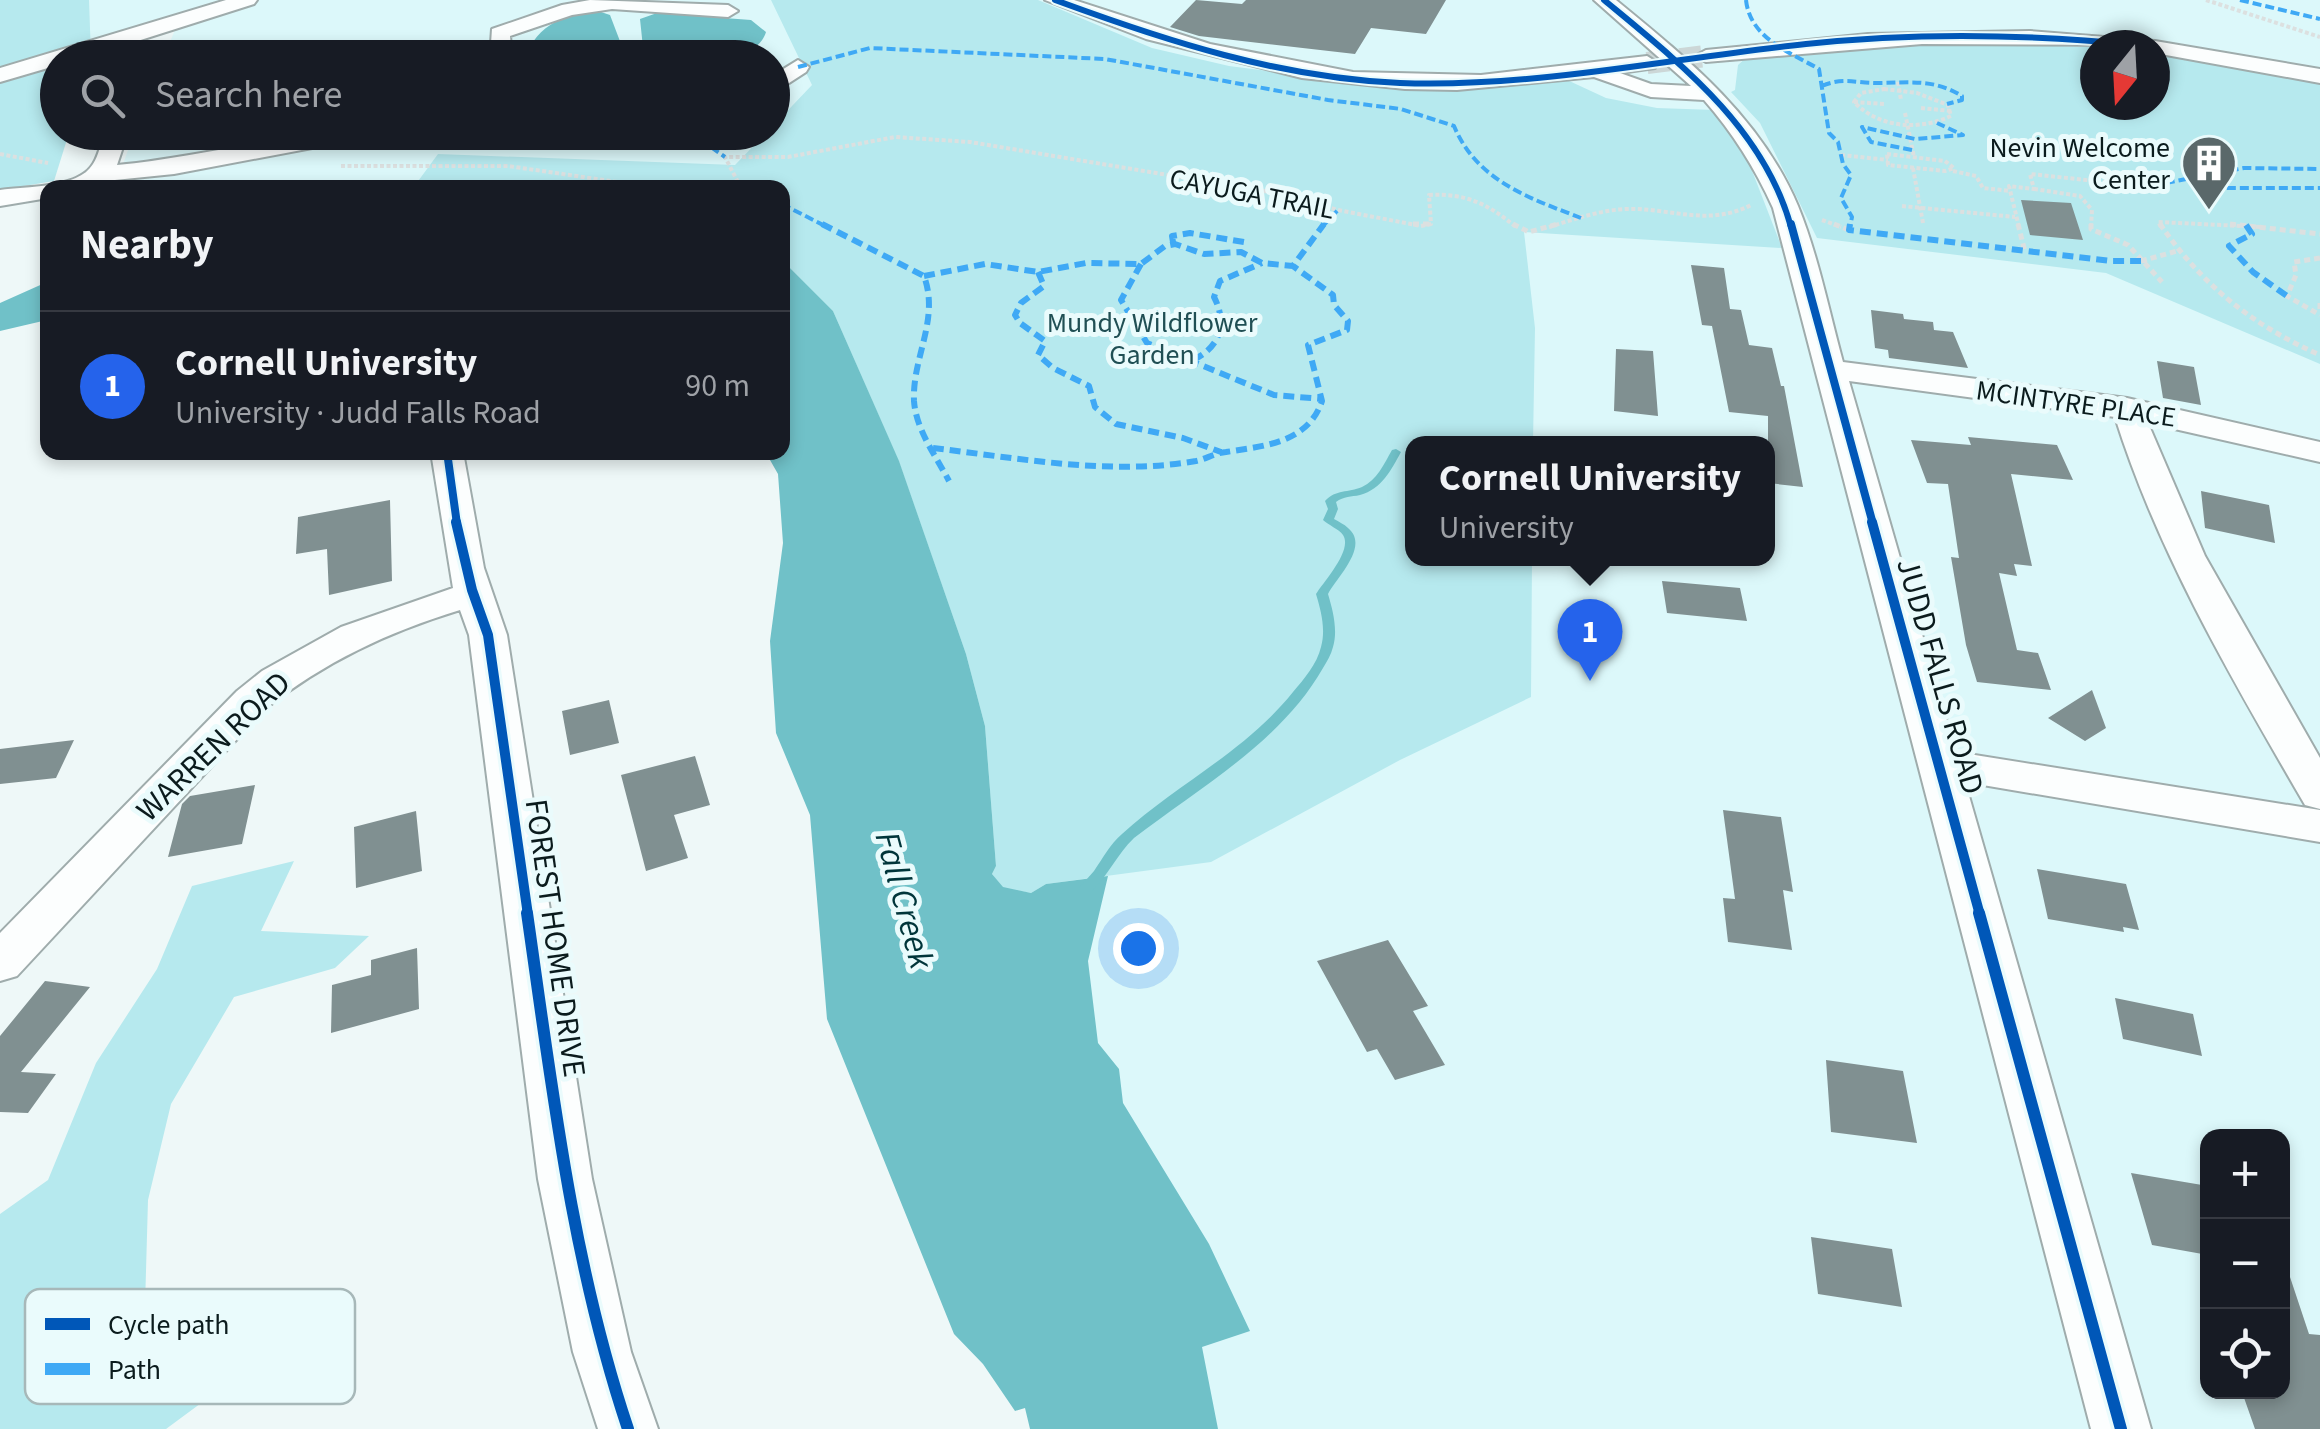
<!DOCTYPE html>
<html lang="en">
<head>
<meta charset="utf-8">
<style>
	:root { --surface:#171b24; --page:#20242c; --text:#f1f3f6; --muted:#9ea1a6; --line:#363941; --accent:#2563eb }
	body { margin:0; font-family:"Source Sans 3",sans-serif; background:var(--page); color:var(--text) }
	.controls { position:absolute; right:30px; bottom:30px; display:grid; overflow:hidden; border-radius:20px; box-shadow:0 5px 15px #0003 }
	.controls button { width:90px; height:90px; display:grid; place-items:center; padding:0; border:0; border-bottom:2px solid var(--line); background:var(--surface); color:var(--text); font:50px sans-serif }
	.compass { position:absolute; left:2080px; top:30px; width:90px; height:90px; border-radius:50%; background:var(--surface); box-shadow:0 5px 15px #0003; rotate:198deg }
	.you { position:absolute; left:1138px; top:948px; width:35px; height:35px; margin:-25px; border:8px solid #fff; border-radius:50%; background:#1a73e8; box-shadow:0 0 0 15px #1a73e833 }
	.badge { display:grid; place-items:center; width:65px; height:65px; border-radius:50%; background:var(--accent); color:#fff; font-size:32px; font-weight:700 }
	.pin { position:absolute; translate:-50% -82px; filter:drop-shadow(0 2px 5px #0008) }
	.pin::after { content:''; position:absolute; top:52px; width:35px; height:30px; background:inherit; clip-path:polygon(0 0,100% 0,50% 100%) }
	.popup { position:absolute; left:1405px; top:436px; width:370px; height:130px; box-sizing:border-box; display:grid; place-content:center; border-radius:20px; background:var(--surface); filter:drop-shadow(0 2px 8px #0005); font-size:32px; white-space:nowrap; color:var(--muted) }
	.popup b { font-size:38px; color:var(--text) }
	.popup::after { content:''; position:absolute; left:50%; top:100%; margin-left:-20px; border:20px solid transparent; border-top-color:var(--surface) }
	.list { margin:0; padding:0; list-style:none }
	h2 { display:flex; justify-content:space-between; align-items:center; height:130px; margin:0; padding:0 40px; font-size:42px }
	h2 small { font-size:32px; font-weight:400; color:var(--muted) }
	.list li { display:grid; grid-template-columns:65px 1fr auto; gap:30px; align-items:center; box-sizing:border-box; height:150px; padding:0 40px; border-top:2px solid var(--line) }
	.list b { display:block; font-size:38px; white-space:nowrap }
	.list p { margin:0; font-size:32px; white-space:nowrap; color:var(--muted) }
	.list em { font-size:32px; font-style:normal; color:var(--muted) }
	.icon { flex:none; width:55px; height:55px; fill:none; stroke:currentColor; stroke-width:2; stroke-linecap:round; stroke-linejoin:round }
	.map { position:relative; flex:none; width:2320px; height:1429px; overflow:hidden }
	.search { position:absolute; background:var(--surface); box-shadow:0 5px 15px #0003; left:40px; top:40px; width:750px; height:110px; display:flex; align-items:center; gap:25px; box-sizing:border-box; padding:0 35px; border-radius:55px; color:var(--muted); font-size:38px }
	.panel { position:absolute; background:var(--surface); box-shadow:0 5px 15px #0003; left:40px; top:180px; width:750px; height:280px; border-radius:20px }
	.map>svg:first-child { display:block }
	.built { fill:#dcf8fa; fill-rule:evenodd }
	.green { fill:#b6e9ee }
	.water { fill:#70c1c8 }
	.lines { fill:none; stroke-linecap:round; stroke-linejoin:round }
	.stream { fill:#70c1c8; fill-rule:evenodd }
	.building { fill:#809091 }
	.minor-tunnel { stroke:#ccd7d7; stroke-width:22; stroke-dasharray:22 11; stroke-linecap:butt }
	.minor-casing { stroke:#9facac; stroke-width:4 }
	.path-far1 { stroke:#dce0e0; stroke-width:4; stroke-dasharray:4 2.5; stroke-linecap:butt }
	.path { stroke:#dce0e0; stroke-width:5; stroke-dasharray:6 4; stroke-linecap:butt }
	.minor { fill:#fcfefe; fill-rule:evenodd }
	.quiet-far1 { stroke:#3fa9f5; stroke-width:4; stroke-dasharray:9 4; stroke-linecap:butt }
	.quiet { stroke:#3fa9f5; stroke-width:6; stroke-dasharray:11 6; stroke-linecap:butt }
	.cycleway-far3-casing { stroke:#eafbfc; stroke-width:10 }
	.cycleway-far2-casing { stroke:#eafbfc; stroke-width:12 }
	.cycleway-far1-casing { stroke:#eafbfc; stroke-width:16 }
	.cycleway-casing { stroke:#eafbfc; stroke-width:19 }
	.cycleway-far3 { stroke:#0057b8; stroke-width:6 }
	.cycleway-far2 { stroke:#0057b8; stroke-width:8 }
	.cycleway-far1 { stroke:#0057b8; stroke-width:10 }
	.cycleway { stroke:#0057b8; stroke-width:12 }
	.labels { text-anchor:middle; stroke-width:10; stroke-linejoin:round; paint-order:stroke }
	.far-poi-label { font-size:28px; fill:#0b1b1d; stroke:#eafbfc; text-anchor:end }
	.far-street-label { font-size:28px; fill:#0b1b1d; stroke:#eafbfc }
	.far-park-label { font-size:28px; fill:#204f54; stroke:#eafbfc }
	.street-label { font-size:32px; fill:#0b1b1d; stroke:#eafbfc }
	.water-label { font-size:35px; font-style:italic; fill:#00353a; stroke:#eafbfc }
	.key { fill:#eafbfc; stroke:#a7b8b9; stroke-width:2.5 }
	.key-label { font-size:28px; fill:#0b1b1d }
</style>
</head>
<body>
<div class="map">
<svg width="2320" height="1429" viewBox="0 0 2320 1429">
	<rect width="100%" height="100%" fill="#eef8f8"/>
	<path class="built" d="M0 0H2320V1429H1120L783 342 782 188 115 187 134 133 772 132V58L164 57 182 12 0 67ZM2095 45H2155V105H2095ZM1412 443H1768V558H1412ZM2208 1136H2282V1392H2208Z"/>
	<path class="green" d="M0 0H89L91 57 58 58V132L69 133 54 181 0 190Z
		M771 0H1038L1152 48 1229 66 1401 88 1565 79 1606 98 1657 108 1715 110 1749 163 1782 248 1524 232 1535 328 1533 443H1412V558L1532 559 1531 697 1400 760 1211 862 1046 884 1031 893 1003 888 992 874 996 866 985 726 966 654 899 462 833 311 783 261 782 188H413L438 154 735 165 766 133 772 132 773 126 812 85Z
		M1899 42 2095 47V105H2155V52L2320 83V364L2106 273 1817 238 1760 123 1731 92 1735 90 1738 65 1748 56Z
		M294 861 261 931 369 936 335 968 234 997 171 1104 148 1200 144 1342 203 1357 296 1333 166 1429H0V1214L48 1180 96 1063 157 969 192 886Z"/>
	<path class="water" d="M601 12 610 15 626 57 525 58C537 24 567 12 601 12Z
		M657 13 751 20 766 32C755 69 676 58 644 57L640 19Z
		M783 261 833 311 899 461 966 654 985 726 996 866 992 874 1003 887 1031 893 1046 884 1108 876 1088 961 1098 1043 1119 1069 1123 1103 1209 1244 1250 1331 1202 1347 1218 1429H1030L1025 1408 1015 1411 983 1364 954 1334 827 1019 810 815 776 733 770 641 783 543 778 474 766 453 782 452Z
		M47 282V320L0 331V303Z"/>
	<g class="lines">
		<path class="stream" d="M1396 449 1401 452C1391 470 1382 489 1360 495 1351 497 1344 496 1336 502L1338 509 1334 519C1339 522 1344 524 1348 528 1370 546 1337 577 1328 594 1333 611 1338 630 1333 647 1331 655 1327 661 1323 668 1281 742 1199 788 1134 838 1117 854 1108 876 1091 892H1081L1079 888C1084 882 1089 877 1094 871 1103 858 1110 844 1122 834 1177 784 1246 751 1293 692 1304 679 1317 664 1321 647 1326 629 1321 611 1316 594 1324 581 1353 550 1343 535 1339 529 1328 525 1323 520L1328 509 1325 501C1336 489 1348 493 1362 487 1377 480 1384 464 1392 450Z"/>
	</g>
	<path class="building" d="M1196 0 1242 4 1246 0H1446L1426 34 1371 28 1355 54 1199 36 1170 27Z
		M2021 200 2071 203 2083 240 2030 235Z
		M1691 265 1724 268 1730 309 1741 310 1749 345 1772 348 1781 386H1784L1803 487 1768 483V416L1729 412 1712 326 1702 325Z
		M1871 310 1903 314 1904 319 1933 322 1934 330 1953 332 1968 368 1889 358 1888 350 1875 348Z
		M1616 349 1653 351 1658 416 1614 411Z
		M2157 361 2194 367 2201 405 2163 398Z
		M1968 437 2057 445 2073 480 2011 474 2032 566 2014 564 2017 576 1999 573 2017 650 2038 653 2051 690 1977 682 1966 645 1951 557 1959 558 1948 484 1927 483 1911 440 1971 445Z
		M2201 491 2269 505 2275 543 2205 528Z
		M390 500 392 581 329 595 327 549 296 554 298 517Z
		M1662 581 1740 588 1747 621 1667 613Z
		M2092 690 2106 728 2085 741 2048 718Z
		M609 700 619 743 570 755 562 711Z
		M74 740 56 778 0 784V749Z
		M695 756 710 805 674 815 688 858 646 871 621 775Z
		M255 785 242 844 168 857 182 804 190 796Z
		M1723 810 1781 817 1793 892 1783 890 1792 950 1728 942 1723 898 1735 899Z
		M416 811 422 871 356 888 354 827Z
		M2037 869 2126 884 2139 930 2123 927 2124 932 2048 919Z
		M1388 940 1428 1006 1413 1011 1445 1065 1395 1080 1377 1049 1367 1052 1317 961Z
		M417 948 419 1009 331 1033 332 985 371 975V960Z
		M45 981 90 987 21 1072 56 1074 28 1113 0 1112V1036Z
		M2115 998 2193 1014 2202 1056 2123 1039Z
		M1826 1060 1903 1071 1917 1143 1831 1132Z
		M2131 1173 2208 1186V1255L2152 1245Z
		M1811 1237 1892 1249 1902 1307 1818 1294Z
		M2288 1271 2309 1334 2320 1335V1429H2255L2242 1392H2282V1272Z"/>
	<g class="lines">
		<path class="minor-tunnel" d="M1647 63 1706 56"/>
		<g class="minor-casing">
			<path id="minor" d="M226 0H257L254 4 84 58H58V65L0 82V68Z
				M590 0 728 5 738 11 728 17 612 9 572 15 510 36 512 58H490L492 29 562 5Z
				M1045 0H1074L1210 44 1353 72 1481 75 1647 56 1658 63 1655 68 1620 73 1651 84 1691 86 1594 0H1616C1688 59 1761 118 1798 206 1818 255 1829 311 1843 362L2127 398 2320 442V462L2148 423 2205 556 2320 758V809L2305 805C2233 681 2158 554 2115 417L1849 381 1956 752 2320 810V842L1965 782 2151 1429H2091L1773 208C1755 168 1733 133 1704 100L1651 97 1594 77 1457 90 1405 89 1302 78 1146 39Z
				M2030 31 2155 41 2320 69V83L2155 53V45L1922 44 1706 62 1695 56 1706 50 1868 34Z
				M798 60 809 67 806 72 772 94V76Z
				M104 132H128L117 165C202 157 286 132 371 132L360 139 174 174 105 181 94 188H48V198L0 206V190C26 186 78 189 93 164 99 155 101 143 104 132Z
				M431 452H463L484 568 507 635 592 1179 631 1352 658 1429H598L573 1352 538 1179 469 635 460 610C388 632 324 662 265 709L17 976 0 981V933L237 691 262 671 341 627 453 588Z"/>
		</g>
		<path class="path-far1" d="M2206 0 2320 37
			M1898 82 1901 100
			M1884 89 1917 93 1948 105 1951 116C1919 131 1879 128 1854 102L1861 93Z
			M1854 102 1884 104
			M1921 108 1951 111
			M1905 113 1914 157
			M0 154 48 163
			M1887 154 1945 161 1954 168 1945 171 1888 165Z
			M1841 155 1888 160
			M341 166H508L658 188
			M1913 168 1923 223
			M1953 171 1976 176 1983 188 2010 191
			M741 188 725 157H788L895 137 970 142 1282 194 1338 210 1421 226 1431 224 1429 195C1466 193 1488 204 1516 227
			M2034 189 2080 196 2092 210 2091 227
			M1902 206 2015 217
			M1822 220 1841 227
			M1549 227C1575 219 1600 210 1627 209 1672 208 1708 227 1751 205
			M2019 227 2009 186 2034 189 2030 174 2114 183
			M2161 227 2158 222 2262 227"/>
		<path class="path" d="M1413 224H1429
			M1513 224 1529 232 1558 224
			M1834 224 1849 230
			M2018 224 2025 252
			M2091 224V229L2128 245 2162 282
			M2160 224C2202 285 2252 325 2320 355
			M2230 224 2320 234
			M2320 258 2294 262 2296 275 2287 296 2320 315
			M2141 261 2177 251
			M2320 303V311"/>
		<use href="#minor" class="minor"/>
		<path class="quiet-far1" d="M1746 0C1750 38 1789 52 1819 69L1829 133 1838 142 1843 164 1851 175 1841 198 1852 217 1850 227
			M2240 0 2320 19
			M798 67 870 48 1105 59 1328 100 1401 109 1454 126C1477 181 1529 198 1581 218
			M1822 86C1843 77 1855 83 1877 83 1908 83 1933 78 1962 96V100L1947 104
			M690 132 725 157
			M1912 150 1871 142 1862 127 1915 139 1963 135 1937 123
			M2190 178 2212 188H2320
			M2114 183 2155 185 2244 168 2320 169
			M782 204 827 227
			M1322 227 1338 210"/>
		<path class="quiet" d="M822 224 924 276C940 320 912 357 914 401 916 430 936 456 949 481
			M1850 224 1849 230 2111 261H2141
			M2246 225 2252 234 2229 246 2253 272 2287 296
			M1173 242 1172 236 1190 233 1244 242
			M1141 264 1121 300 1147 343 1274 395 1322 399
			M1038 272 1044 286 1021 303 1015 315 1020 323 1045 341 1038 355 1053 368 1089 386 1095 407 1116 424 1183 438 1221 452
			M924 276 985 264 1038 272 1086 263 1141 264 1165 246 1175 244 1204 254 1241 252 1262 263 1293 266 1324 224
			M1193 360C1220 347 1228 324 1214 297L1220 281 1262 263
			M933 448C1018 458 1111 476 1196 461 1206 459 1215 453 1226 452 1264 446 1308 443 1322 401L1308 345 1347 330 1348 321 1334 305 1333 295 1293 266"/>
		<g class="cycleway-far3-casing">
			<path id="cycleway-far3" d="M1055 0C1166 41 1280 78 1400 83 1536 88 1671 58 1806 44 1917 32 2028 34 2139 45
				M1604 0C1680 63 1764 128 1791 227"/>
		</g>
		<g class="cycleway-far2-casing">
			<path id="cycleway-far2" d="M1791 224 1873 524
				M447 452 457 524"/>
		</g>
		<g class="cycleway-far1-casing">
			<path id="cycleway-far1" d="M456 522 472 590 488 635 528 915
				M1872 522 1980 915"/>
		</g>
		<g class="cycleway-casing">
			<path id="cycleway" d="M527 913C552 1087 572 1262 628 1429
				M1979 913 2121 1429"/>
		</g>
		<use href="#cycleway-far3" class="cycleway-far3"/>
		<use href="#cycleway-far2" class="cycleway-far2"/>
		<use href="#cycleway-far1" class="cycleway-far1"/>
		<use href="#cycleway" class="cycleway"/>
	</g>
	<defs>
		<g id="building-pin" transform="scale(2.875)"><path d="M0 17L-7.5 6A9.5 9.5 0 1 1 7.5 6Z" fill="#5a686a" stroke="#eafbfc"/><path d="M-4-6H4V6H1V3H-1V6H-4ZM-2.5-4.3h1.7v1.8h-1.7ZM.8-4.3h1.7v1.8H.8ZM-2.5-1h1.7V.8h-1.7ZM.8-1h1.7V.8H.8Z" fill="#fff"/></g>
	</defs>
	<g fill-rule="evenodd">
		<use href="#building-pin" x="2209" y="163"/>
	</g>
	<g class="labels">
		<g class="far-poi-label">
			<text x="2170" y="157">Nevin Welcome<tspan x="2170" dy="32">Center</tspan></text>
		</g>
		<g class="far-street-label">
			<text transform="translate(1252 193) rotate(11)" y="10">CAYUGA TRAIL</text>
			<text transform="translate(2076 403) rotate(8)" y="10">MCINTYRE PLACE</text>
		</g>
		<g class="far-park-label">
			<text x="1152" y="332">Mundy Wildflower<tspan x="1152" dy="32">Garden</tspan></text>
		</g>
		<g class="street-label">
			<text transform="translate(1941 676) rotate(74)" y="11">JUDD FALLS ROAD</text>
			<text transform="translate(213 746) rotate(-44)" y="11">WARREN ROAD</text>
			<text transform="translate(556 938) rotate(82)" y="11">FOREST HOME DRIVE</text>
		</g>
		<g class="water-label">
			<text transform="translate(905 900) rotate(75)" y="12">Fall Creek</text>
		</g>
	</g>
	<rect x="25" y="1289" width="330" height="115" rx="15" class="key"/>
	<rect x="45" y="1318" width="45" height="12" fill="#0057b8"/>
	<rect x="45" y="1363" width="45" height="12" fill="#3fa9f5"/>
	<g class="key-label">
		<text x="108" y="1334">Cycle path</text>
		<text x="108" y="1379">Path</text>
	</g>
</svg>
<div class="controls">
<button>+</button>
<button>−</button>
<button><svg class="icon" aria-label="locate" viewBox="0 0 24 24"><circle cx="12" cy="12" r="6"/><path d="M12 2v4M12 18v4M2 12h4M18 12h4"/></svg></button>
</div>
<svg class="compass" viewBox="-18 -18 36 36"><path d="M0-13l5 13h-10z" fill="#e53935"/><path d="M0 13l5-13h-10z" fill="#9ea1a6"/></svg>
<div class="you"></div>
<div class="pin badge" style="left:1590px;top:681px">1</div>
<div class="popup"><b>Cornell University</b>University</div>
<div class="search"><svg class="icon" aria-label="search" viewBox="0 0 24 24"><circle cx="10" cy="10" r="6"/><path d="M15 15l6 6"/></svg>Search here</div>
<section class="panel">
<h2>Nearby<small></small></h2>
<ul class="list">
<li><span class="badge">1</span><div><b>Cornell University</b><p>University · Judd Falls Road</p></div><em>90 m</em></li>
</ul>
</section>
</div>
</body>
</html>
